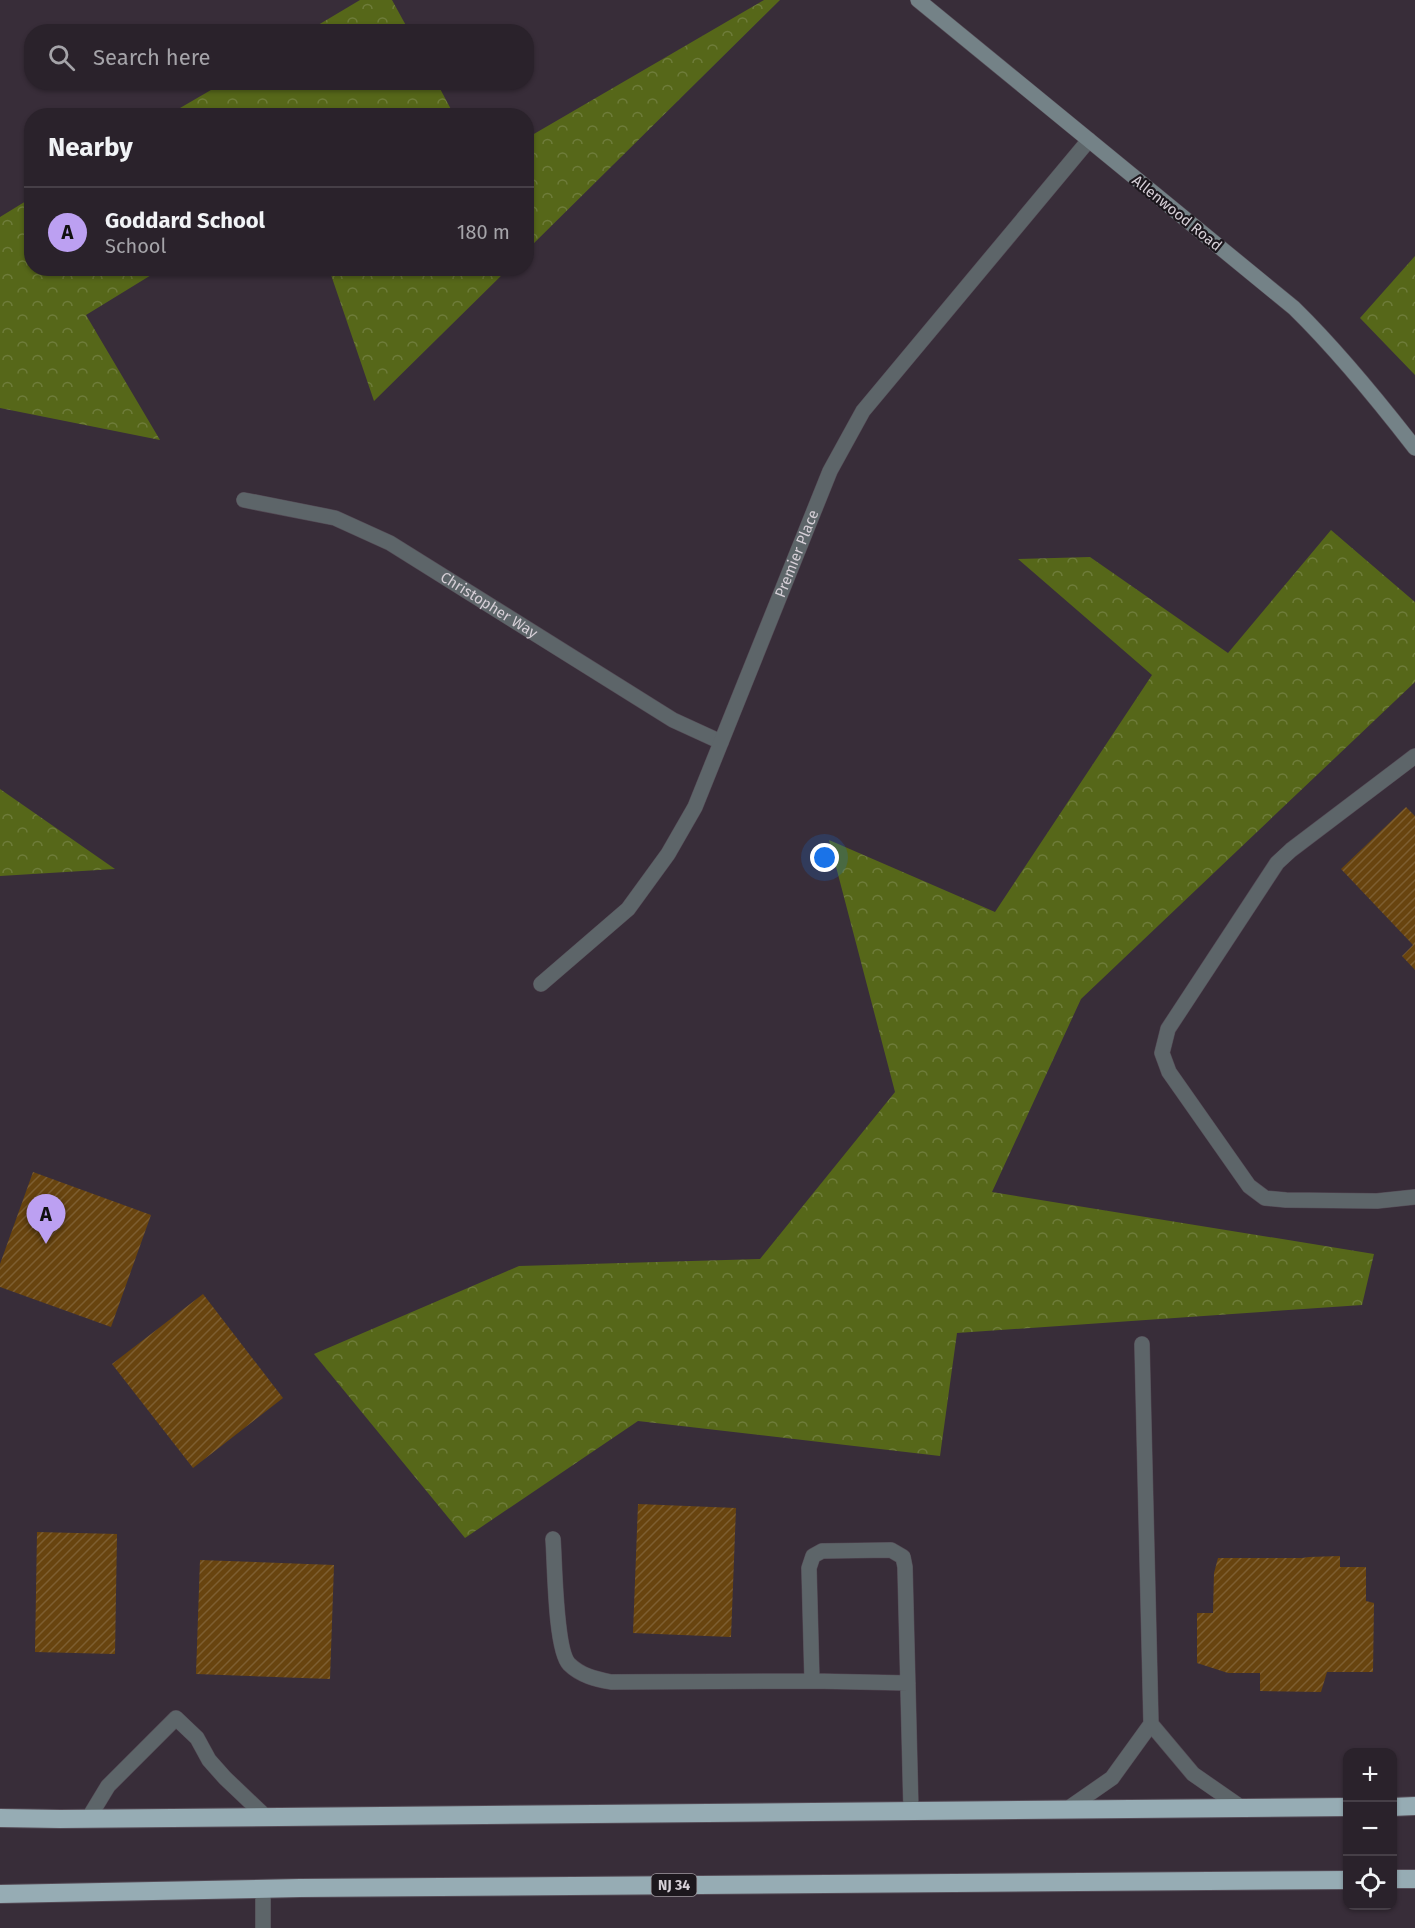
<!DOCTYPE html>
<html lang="en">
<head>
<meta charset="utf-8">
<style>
	:root { --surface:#2a222b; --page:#322a33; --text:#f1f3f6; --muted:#a5a4a9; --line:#463f47; --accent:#bca0f2 }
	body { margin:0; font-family:"Fira Sans",sans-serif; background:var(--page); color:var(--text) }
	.controls { position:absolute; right:18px; bottom:18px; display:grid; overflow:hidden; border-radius:12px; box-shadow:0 2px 4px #0004 }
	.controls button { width:54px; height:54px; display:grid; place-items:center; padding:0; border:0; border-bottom:2px solid var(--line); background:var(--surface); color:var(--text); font:30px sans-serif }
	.you { position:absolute; left:825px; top:858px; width:21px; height:21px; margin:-15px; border:4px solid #fff; border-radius:50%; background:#1a73e8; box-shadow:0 0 0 9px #1a73e833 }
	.badge { display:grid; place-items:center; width:39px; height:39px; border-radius:50%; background:var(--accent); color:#111; font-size:20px; font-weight:700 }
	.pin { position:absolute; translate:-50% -50px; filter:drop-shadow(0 2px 3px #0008) }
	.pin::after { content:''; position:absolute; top:32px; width:21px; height:18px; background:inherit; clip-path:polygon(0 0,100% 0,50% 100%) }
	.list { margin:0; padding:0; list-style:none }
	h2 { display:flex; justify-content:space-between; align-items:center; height:78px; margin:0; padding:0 24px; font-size:26px }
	h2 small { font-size:20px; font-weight:400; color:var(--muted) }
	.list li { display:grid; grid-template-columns:39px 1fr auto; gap:18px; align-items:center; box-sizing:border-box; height:90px; padding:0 24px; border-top:2px solid var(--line) }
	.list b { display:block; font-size:22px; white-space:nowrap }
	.list p { margin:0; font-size:20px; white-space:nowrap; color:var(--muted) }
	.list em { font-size:20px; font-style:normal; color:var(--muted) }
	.icon { flex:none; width:33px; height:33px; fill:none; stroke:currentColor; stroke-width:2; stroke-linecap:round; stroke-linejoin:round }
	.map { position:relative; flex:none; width:1415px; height:1928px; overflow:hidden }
	.search { position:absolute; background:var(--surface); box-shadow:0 2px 4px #0004; left:24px; top:24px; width:510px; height:66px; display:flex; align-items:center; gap:15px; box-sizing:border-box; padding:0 21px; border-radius:24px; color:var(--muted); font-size:22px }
	.panel { position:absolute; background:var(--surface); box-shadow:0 2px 4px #0004; left:24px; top:108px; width:510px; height:168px; border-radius:24px }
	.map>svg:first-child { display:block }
	.forest { fill:url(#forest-crowns) }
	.building { fill:url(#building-hatch) }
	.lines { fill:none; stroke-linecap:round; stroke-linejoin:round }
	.lane-casing { stroke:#544a55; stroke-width:16 }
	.street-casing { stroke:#544a55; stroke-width:16 }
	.secondary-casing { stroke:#544a55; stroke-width:16 }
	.highway-casing { stroke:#544a55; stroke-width:20 }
	.lane { stroke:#5d6569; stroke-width:15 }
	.street { stroke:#5d6569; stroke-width:15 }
	.secondary { stroke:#748287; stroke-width:15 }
	.highway { stroke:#96acb4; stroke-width:18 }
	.labels { text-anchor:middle; stroke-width:4.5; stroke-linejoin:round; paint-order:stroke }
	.shield { fill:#1c171d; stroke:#9e989f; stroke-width:1.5 }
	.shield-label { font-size:14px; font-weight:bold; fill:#d6cfd7 }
	.street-label { font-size:15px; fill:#d6cfd7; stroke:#1c171d }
</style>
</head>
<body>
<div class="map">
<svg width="1415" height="1928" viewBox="0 0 1415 1928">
	<defs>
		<pattern id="forest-crowns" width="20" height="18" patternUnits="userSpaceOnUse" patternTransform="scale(1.5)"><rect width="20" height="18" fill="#566719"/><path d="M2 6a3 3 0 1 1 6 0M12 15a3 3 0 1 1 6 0" fill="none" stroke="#6e7c3a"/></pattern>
		<pattern id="building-hatch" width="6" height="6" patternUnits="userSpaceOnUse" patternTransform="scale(1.5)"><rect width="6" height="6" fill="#68440f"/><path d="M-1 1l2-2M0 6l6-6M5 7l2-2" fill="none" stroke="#7d5e31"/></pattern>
	</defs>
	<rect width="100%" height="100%" fill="#382d39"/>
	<path class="forest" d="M360 0H392L409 31H308Z
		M764 0H780L527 250V138Z
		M223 83H437L454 115H168Z
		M31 198 32 268 161 269 86 315 160 440 0 408V217Z
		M1415 256V375L1360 318Z
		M329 269V268L508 269 374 401Z
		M1331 530 1415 602V682L1081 999 992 1192 1374 1254 1362 1305 957 1333 940 1456 638 1421 465 1538 314 1354 519 1266 760 1259 895 1092 829 840 995 912 1152 675 1018 559 1090 557 1228 653Z
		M0 789 115 869 0 876Z"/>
	<path class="building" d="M1406 807 1415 816V970L1402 956 1413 945 1341 869Z
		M33 1172 151 1215 111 1327 0 1287V1264Z
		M203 1294 283 1398 193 1468 112 1364Z
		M638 1504 736 1508 731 1637 633 1633Z
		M37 1532 117 1534 115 1654 35 1652Z
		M1340 1556V1567H1366V1601L1374 1603 1373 1672H1327L1321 1692 1260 1691V1673H1228L1197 1663V1613H1213L1214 1573 1218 1558H1302L1309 1557Z
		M200 1560 334 1565 330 1679 196 1674Z"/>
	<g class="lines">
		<g class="lane-casing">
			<path id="lane" d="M1415 756 1291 850 1277 863 1168 1029 1162 1053 1169 1072 1249 1186 1265 1198 1286 1200 1377 1201 1415 1197
				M553 1539C555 1563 555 1649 569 1664 581 1676 596 1679 611 1682L812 1681
				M908 1683 812 1681 809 1568 813 1556 822 1551 891 1550 903 1557 905 1567 911 1811
				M1151 1724 1193 1774 1242 1808
				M1066 1810 1112 1778 1151 1724 1142 1344
				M88 1819 108 1786 176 1718 197 1738 209 1760 225 1778 266 1817
				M263 1928V1889"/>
		</g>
		<g class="street-casing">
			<g id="street">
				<path id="s1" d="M244 500 335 518 390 543 673 720 721 742"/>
				<path id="s2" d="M541 984 628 909 668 854 695 807 830 471 863 411 1089 140"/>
			</g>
		</g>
		<g class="secondary-casing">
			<path id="secondary" d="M918 0 1294 308C1338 351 1377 399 1415 448"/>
		</g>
		<g class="highway-casing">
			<path id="highway" d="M1392 1807 1415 1806
				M0 1818 60 1819 1348 1807
				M1392 1879H1415
				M0 1894 300 1888 1348 1880"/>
		</g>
		<use href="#lane" class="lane"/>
		<use href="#street" class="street"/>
		<use href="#secondary" class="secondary"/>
		<use href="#highway" class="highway"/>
	</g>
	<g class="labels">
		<rect class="shield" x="651.5" y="1874" width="45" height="22" rx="4.5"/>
		<g class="shield-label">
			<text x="674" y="1890">NJ 34</text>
		</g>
		<g class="street-label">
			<text transform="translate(1177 213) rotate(39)" y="5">Allenwood Road</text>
			<text dy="5" stroke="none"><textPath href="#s2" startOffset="510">Premier Place</textPath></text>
			<text dy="5" stroke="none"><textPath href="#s1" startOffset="270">Christopher Way</textPath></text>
		</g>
	</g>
</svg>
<div class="controls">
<button>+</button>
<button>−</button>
<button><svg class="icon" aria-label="locate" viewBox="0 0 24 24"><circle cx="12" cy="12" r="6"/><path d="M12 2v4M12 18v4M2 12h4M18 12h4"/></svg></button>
</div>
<div class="you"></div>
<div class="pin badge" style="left:46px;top:1244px">A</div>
<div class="search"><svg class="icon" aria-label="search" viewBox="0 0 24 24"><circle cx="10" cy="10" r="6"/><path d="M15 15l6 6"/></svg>Search here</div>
<section class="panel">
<h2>Nearby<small></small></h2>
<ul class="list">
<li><span class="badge">A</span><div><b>Goddard School</b><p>School</p></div><em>180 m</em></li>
</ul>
</section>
</div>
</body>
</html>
